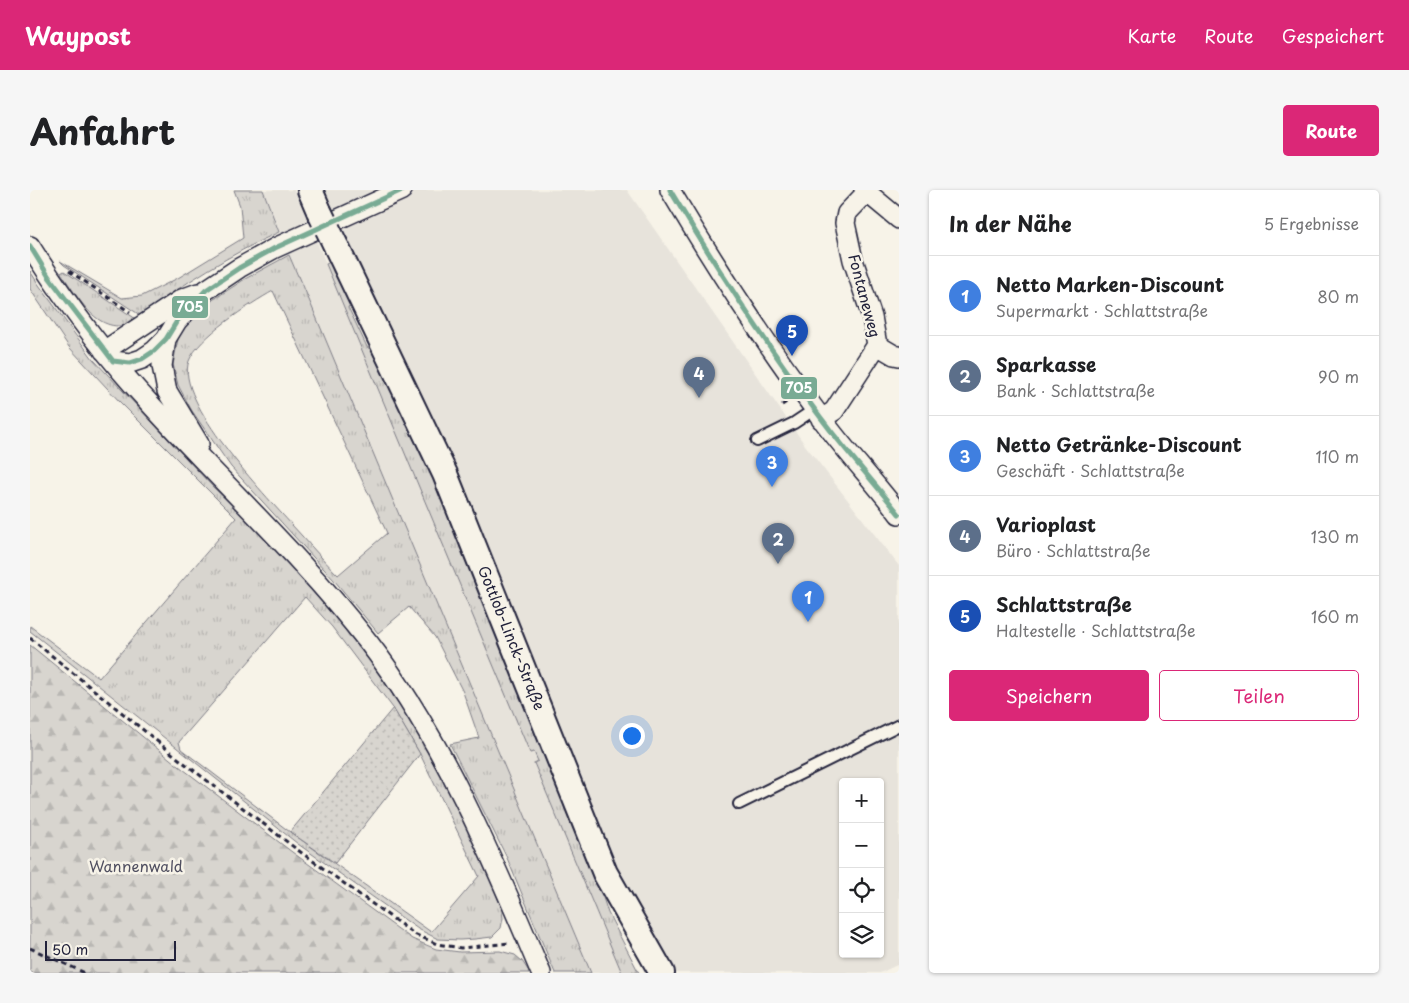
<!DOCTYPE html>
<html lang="de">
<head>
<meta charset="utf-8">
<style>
	:root { --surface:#fff; --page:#f6f6f6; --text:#202124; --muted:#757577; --line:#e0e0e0; --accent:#db2777 }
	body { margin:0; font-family:"Playpen Sans",sans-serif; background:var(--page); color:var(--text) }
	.controls { position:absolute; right:15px; bottom:15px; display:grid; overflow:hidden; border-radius:5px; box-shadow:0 1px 4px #0004 }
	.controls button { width:45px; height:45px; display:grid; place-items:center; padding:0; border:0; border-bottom:1px solid var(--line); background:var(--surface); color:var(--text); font:25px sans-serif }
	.scale { position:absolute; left:15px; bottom:12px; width:131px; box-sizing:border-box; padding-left:5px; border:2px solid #22223b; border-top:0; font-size:14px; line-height:18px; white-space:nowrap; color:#22223b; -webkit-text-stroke:4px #f7f3e8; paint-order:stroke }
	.you { position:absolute; left:601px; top:545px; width:18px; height:18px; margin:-12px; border:4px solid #fff; border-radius:50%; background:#1a73e8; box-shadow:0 0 0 8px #1a73e833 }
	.badge { display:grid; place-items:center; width:32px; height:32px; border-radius:50%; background:var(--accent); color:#fff; font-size:16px; font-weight:700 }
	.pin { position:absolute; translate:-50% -41px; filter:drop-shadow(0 1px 2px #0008) }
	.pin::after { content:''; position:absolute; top:26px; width:18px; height:15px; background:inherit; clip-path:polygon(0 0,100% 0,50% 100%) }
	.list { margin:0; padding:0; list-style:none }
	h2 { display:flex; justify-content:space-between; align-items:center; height:65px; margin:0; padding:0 20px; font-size:21px }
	h2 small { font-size:16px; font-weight:400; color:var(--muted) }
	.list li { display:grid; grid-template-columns:32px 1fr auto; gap:15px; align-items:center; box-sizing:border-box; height:80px; padding:0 20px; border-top:1px solid var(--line) }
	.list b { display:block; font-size:19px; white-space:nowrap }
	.list p { margin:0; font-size:16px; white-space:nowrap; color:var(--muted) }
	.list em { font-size:16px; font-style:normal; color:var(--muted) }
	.actions { display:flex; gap:10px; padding:15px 20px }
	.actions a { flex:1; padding:11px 0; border:1px solid var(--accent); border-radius:5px; text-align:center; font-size:18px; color:var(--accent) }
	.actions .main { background:var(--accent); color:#fff }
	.icon { flex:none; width:28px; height:28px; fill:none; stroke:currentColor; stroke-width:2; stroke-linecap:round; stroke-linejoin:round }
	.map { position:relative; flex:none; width:869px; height:783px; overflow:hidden; border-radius:5px }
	header { display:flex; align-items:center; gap:30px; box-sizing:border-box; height:70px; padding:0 25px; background:var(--accent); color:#fff }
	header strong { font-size:24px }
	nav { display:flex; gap:28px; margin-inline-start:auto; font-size:18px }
	.intro { display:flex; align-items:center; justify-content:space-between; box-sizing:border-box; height:120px; padding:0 30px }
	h1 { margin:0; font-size:35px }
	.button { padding:12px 22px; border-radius:5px; background:var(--accent); color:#fff; font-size:18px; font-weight:700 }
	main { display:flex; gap:30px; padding:0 30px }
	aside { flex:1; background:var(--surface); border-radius:5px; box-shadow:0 1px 4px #0004 }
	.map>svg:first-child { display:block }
	.built { fill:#e7e3db; fill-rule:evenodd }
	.grass { fill:url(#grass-tufts); stroke:#7d7c85; fill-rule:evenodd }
	.forest { fill:url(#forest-firs); stroke:#7d7c85 }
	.garden { fill:url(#garden-dots); stroke:#7d7c85 }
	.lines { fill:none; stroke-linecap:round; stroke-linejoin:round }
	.service-casing { stroke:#22223b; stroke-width:14 }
	.minor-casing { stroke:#22223b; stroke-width:22 }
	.tertiary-casing { stroke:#22223b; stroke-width:28 }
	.path { stroke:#22223b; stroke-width:3; stroke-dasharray:5 4; stroke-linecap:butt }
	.service { stroke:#f7f3e8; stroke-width:10 }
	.minor { stroke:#f7f3e8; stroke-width:19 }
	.tertiary { stroke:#f7f3e8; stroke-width:24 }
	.tertiary-bridge-casing { stroke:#22223b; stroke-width:28; stroke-linecap:butt }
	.tertiary-bridge { stroke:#f7f3e8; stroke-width:24 }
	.bus-1-casing { stroke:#f7f3e8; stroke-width:9 }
	.bus-1 { stroke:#79ab94; stroke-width:5 }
	.labels { text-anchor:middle; stroke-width:5; stroke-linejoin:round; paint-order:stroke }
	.street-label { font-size:15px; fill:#22223b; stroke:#f7f3e8 }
	.park-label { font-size:15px; fill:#504f60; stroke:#f7f3e8 }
	.line-badge { stroke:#f7f3e8; stroke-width:2 }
	.badge-label { font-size:14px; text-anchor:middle; font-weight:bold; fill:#fff }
</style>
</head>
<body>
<header>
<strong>Waypost</strong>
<nav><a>Karte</a><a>Route</a><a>Gespeichert</a></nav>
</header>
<div class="intro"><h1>Anfahrt</h1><a class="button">Route</a></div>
<main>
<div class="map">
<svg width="869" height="783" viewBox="0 0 869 783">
	<defs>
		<pattern id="grass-tufts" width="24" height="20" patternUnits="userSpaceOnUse" patternTransform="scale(1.25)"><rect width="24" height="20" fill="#d8d5cf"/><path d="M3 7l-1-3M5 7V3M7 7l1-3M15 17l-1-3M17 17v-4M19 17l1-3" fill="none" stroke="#b9b7b3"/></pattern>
		<pattern id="forest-firs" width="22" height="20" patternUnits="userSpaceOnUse" patternTransform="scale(1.25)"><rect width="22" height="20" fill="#d8d5cf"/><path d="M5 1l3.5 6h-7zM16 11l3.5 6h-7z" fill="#b9b7b3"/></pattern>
		<pattern id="garden-dots" width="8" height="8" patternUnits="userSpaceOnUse" patternTransform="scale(1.25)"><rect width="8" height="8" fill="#d8d5cf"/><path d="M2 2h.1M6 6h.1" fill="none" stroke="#b9b7b3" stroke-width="1.8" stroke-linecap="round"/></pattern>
	</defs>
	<rect width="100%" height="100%" fill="#f7f3e8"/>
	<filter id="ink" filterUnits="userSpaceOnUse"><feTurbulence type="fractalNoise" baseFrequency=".02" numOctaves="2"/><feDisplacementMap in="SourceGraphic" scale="10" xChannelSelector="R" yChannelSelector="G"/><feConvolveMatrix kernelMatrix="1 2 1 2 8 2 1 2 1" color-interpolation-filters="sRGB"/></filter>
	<g filter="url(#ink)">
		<path class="built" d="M233 0H264L271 16H272L500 563 504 561 508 571 504 573 592 783H561L269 86H268L249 40Z
			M293 0H597L775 255 869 376V774L850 783H646L586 680 503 469 425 279ZM813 592H850V764H813Z"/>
		<path class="grass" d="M204 0H233L249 42C200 64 154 94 110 125L34 75 30 71 92 108 112 106 148 88 213 48 210 16Z
			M259 65 268 86H269L561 783H525L477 668 420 554 449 548 433 502 405 447 379 417 348 443 304 390 201 277 162 221 148 195 143 174 148 149 155 137 169 122 184 109 215 89ZM243 101 357 343 308 385C292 369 277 351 262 335 236 306 144 210 159 171 168 147 220 114 243 101Z
			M302 71 322 114 318 117 337 157 349 164 406 289 566 686 578 723 609 783H592L504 573 508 571 504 562 500 563 296 74Z
			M0 81 9 95 63 169 182 296 232 344 303 425 340 471 383 535 424 612 456 679 471 716 473 728 471 738 462 747 445 749 430 750 408 749 388 739 268 654 0 441V436L69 488 206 328 90 212 39 157 0 99ZM275 407 302 437 363 518 390 564 449 686 401 742 260 642 151 559 149 552Z
			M34 81 109 131C69 150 51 111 31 83Z"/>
		<path class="forest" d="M0 455 145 573 262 662 382 749 406 759 430 762 470 761 485 765 492 771 500 783H0Z"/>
		<path class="garden" d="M363 518 390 564 305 673 260 642Z"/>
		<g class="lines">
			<g class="service-casing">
				<path id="service" d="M727 251 764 233 785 219
					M709 614 869 535"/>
			</g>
			<g class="minor-casing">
				<path id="minor" d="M640 0C687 79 737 156 792 229 816 262 844 291 869 324
					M834 0 869 29
					M0 56C36 113 77 168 123 217 195 296 273 368 339 453 413 549 464 671 511 783
					M136 149 132 176 137 201 169 254
					M847 155 864 165 869 166
					M74 161 152 109 168 103
					M83 171 100 173 112 169 124 161 136 149 147 131 176 100 209 78 245 58 372 0
					M791 229 804 221 847 155 842 127 823 70 815 33 817 23 837 2"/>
			</g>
			<g class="tertiary-casing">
				<path id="tertiary" d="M280 0 289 21
					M306 56 415 284 575 683 632 783"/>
			</g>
			<path class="path" d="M39 81 100 122
				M752 215 758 211
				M0 448 149 569 265 658 384 744 407 754 431 758 480 753
				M0 758 55 783"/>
			<use href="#service" class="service"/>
			<use href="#minor" class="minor"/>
			<use href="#tertiary" class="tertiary"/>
			<g class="tertiary-bridge-casing">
				<path id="tertiary-bridge" d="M289 21 306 56"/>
			</g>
			<use href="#tertiary-bridge" class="tertiary-bridge"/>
			<g class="bus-1-casing">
				<path id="bus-1" d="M640 0C690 83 742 165 801 241 823 269 847 296 869 324
					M0 56 19 87 83 171 100 173 112 169 124 161 136 149 147 131 176 100 209 78 245 58 372 0"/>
			</g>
			<use href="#bus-1" class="bus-1"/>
		</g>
	</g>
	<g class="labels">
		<g class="street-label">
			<text transform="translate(834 106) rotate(75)" y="5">Fontaneweg</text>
			<text transform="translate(481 448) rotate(68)" y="5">Gottlob-Linck-Straße</text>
		</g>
		<g class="park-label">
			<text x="106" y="682">Wannenwald</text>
		</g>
	</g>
	<g class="line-badge">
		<rect x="141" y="105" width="38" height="24" rx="5" fill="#79ab94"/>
		<rect x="750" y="186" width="38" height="24" rx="5" fill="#79ab94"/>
	</g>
	<g class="badge-label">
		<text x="160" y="122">705</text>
		<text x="769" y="203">705</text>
	</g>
</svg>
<div class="controls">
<button>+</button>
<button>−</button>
<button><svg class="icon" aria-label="locate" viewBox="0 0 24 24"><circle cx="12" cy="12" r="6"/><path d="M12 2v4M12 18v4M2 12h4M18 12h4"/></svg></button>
<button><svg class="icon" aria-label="layers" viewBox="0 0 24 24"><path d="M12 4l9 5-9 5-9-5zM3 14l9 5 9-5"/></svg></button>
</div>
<div class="scale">50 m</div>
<div class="you"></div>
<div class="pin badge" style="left:778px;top:432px;background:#3f7fe0">1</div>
<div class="pin badge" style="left:748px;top:374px;background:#5c6f8a">2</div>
<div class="pin badge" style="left:742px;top:297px;background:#3f7fe0">3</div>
<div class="pin badge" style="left:669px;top:208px;background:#5c6f8a">4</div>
<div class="pin badge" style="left:762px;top:166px;background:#1a4fb4">5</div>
</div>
<aside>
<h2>In der Nähe<small>5 Ergebnisse</small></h2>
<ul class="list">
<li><span class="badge" style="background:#3f7fe0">1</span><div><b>Netto Marken-Discount</b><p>Supermarkt · Schlattstraße</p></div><em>80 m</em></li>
<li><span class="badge" style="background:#5c6f8a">2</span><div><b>Sparkasse</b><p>Bank · Schlattstraße</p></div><em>90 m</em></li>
<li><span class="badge" style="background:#3f7fe0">3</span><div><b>Netto Getränke-Discount</b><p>Geschäft · Schlattstraße</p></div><em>110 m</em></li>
<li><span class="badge" style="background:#5c6f8a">4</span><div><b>Varioplast</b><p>Büro · Schlattstraße</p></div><em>130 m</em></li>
<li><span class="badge" style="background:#1a4fb4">5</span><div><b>Schlattstraße</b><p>Haltestelle · Schlattstraße</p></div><em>160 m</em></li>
</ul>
<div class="actions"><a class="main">Speichern</a><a>Teilen</a></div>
</aside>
</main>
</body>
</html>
